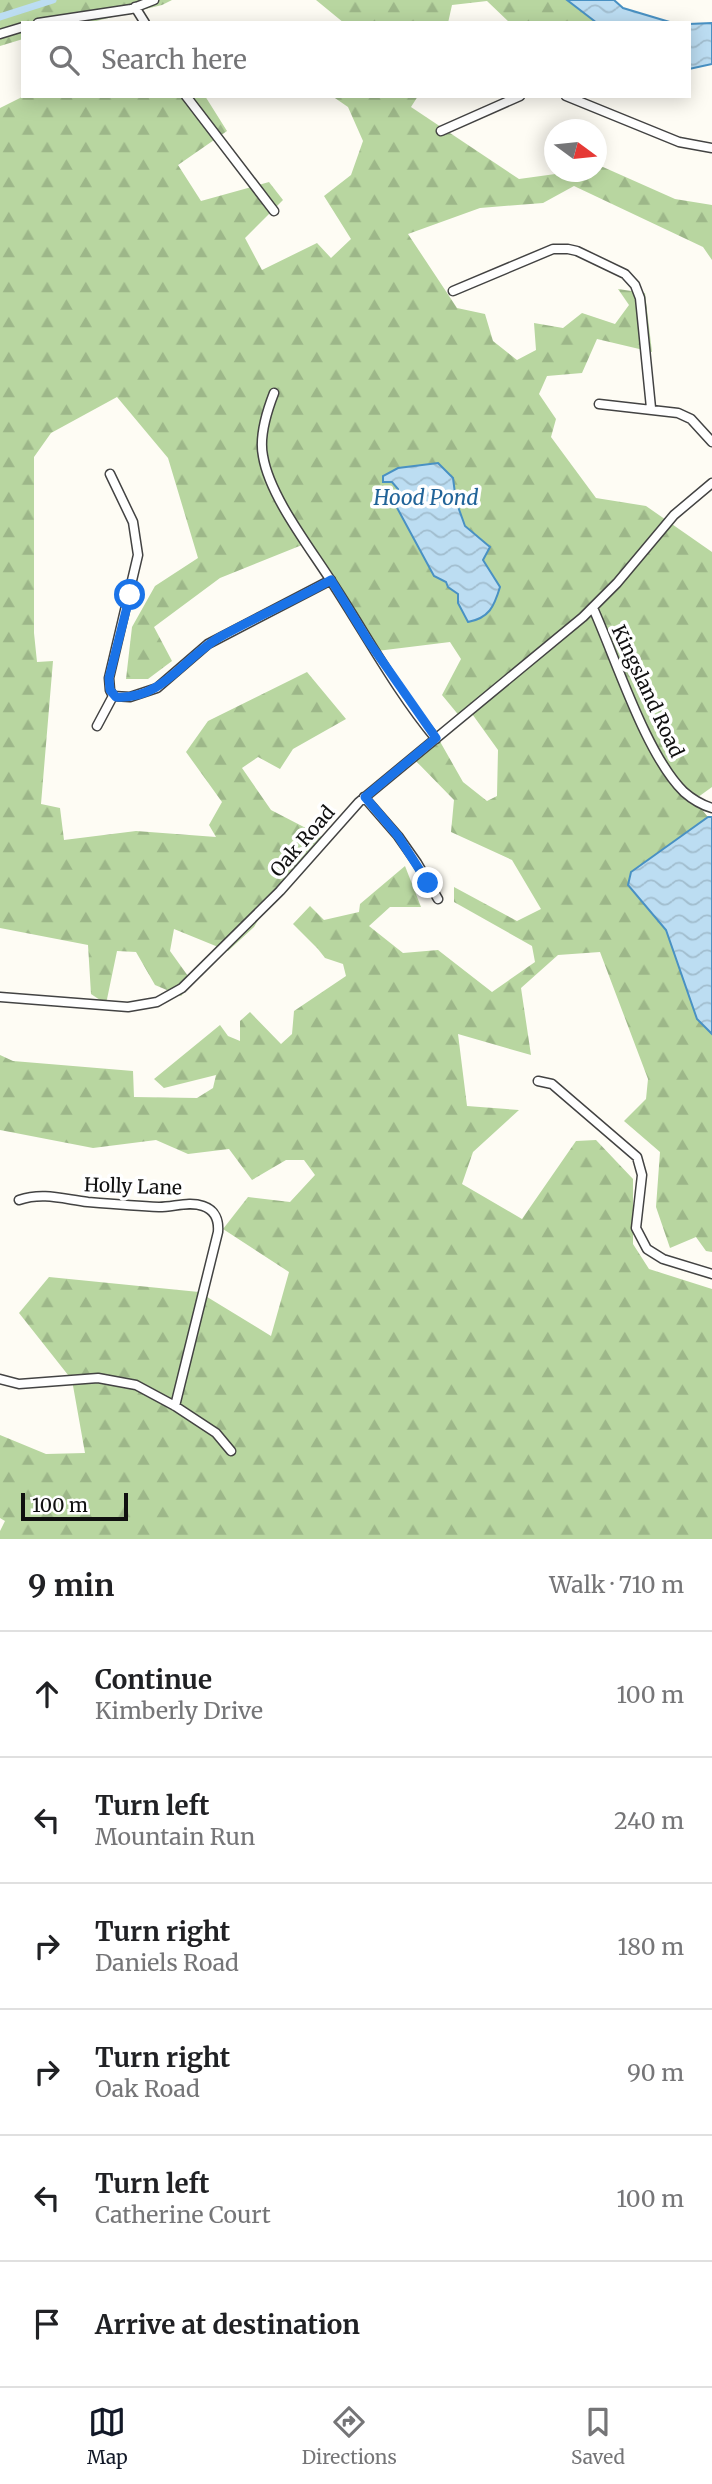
<!DOCTYPE html>
<html lang="en">
<head>
<meta charset="utf-8">
<style>
	:root { --surface:#fff; --page:#f2f2f2; --text:#202124; --muted:#757577; --line:#e0e0e0; --accent:#111827 }
	body { margin:0; font-family:Merriweather,serif; background:var(--page); color:var(--text) }
	.compass { position:absolute; left:544px; top:119px; width:63px; height:63px; border-radius:50%; background:var(--surface); box-shadow:0 4px 18px #0003; rotate:105deg }
	.scale { position:absolute; left:21px; bottom:18px; width:107px; box-sizing:border-box; padding-left:7px; border:4px solid #101010; border-top:0; font-size:19px; line-height:24px; white-space:nowrap; color:#101010; -webkit-text-stroke:5px #fff; paint-order:stroke }
	.stop { position:absolute; width:21px; height:21px; margin:-16px; border:5px solid #1a73e8; border-radius:50%; background:#fff }
	.stop.end { background:#1a73e8; border-color:#fff; box-shadow:0 2px 7px #0008 }
	.list { margin:0; padding:0; list-style:none }
	h2 { display:flex; justify-content:space-between; align-items:center; height:91px; margin:0; padding:0 28px; font-size:30px }
	h2 small { font-size:23px; font-weight:400; color:var(--muted) }
	.list li { display:grid; grid-template-columns:46px 1fr auto; gap:21px; align-items:center; box-sizing:border-box; height:126px; padding:0 28px; border-top:2px solid var(--line) }
	.list b { display:block; font-size:26px; white-space:nowrap }
	.list p { margin:0; font-size:23px; white-space:nowrap; color:var(--muted) }
	.list em { font-size:23px; font-style:normal; color:var(--muted) }
	.icon { flex:none; width:38px; height:38px; fill:none; stroke:currentColor; stroke-width:2; stroke-linecap:round; stroke-linejoin:round }
	.map { position:relative; flex:none; width:712px; height:1539px; overflow:hidden }
	.search { position:absolute; background:var(--surface); box-shadow:0 4px 18px #0003; left:21px; right:21px; top:21px; height:77px; display:flex; align-items:center; gap:18px; box-sizing:border-box; padding:0 24px; border-radius:0px; color:var(--muted); font-size:26px }
	.sheet { height:847px; background:var(--surface) }
	nav { display:flex; justify-content:space-around; align-items:center; box-sizing:border-box; height:98px; border-top:2px solid var(--line); background:var(--surface); font-size:19px; color:var(--muted) }
	nav a { display:grid; justify-items:center; gap:4px }
	nav .on { color:var(--accent) }
	.map>svg:first-child { display:block }
	.forest { fill:url(#forest-firs) }
	.water { fill:url(#water-waves); stroke:#4991c3; stroke-width:2 }
	.lines { fill:none; stroke-linecap:round; stroke-linejoin:round }
	.canal { stroke:#bcddf2; stroke-width:7 }
	.street-casing { stroke:#434343; stroke-width:11 }
	.street { stroke:#fff; stroke-width:8 }
	.route { stroke:#1a73e8; stroke-width:9 }
	.labels { text-anchor:middle; stroke-width:7; stroke-linejoin:round; paint-order:stroke }
	.street-label { font-size:19px; fill:#101010; stroke:#fff }
	.water-label { font-size:21px; font-style:italic; fill:#226499; stroke:#fff }
</style>
</head>
<body>
<div class="map">
<svg width="712" height="1539" viewBox="0 0 712 1539">
	<defs>
		<pattern id="forest-firs" width="22" height="20" patternUnits="userSpaceOnUse" patternTransform="scale(1.75)"><rect width="22" height="20" fill="#b8d6a0"/><path d="M5 1l3.5 6h-7zM16 11l3.5 6h-7z" fill="#9db789"/></pattern>
		<pattern id="water-waves" width="16" height="10" patternUnits="userSpaceOnUse" patternTransform="scale(1.75)"><rect width="16" height="10" fill="#bcddf2"/><path d="M0 5q4-4 8 0t8 0" fill="none" stroke="#a1bdce"/></pattern>
	</defs>
	<rect width="100%" height="100%" fill="#fefcf4"/>
	<path class="forest" d="M0 0H172L162 5 88 23H23V39L0 46Z
		M316 0H567L597 23H510L487 1 452 5 448 23H344Z
		M24 96H205L227 131 178 165 201 201 269 182 283 200 245 238 262 270 317 243 331 258 351 239 324 196 351 175 363 141 348 107 332 96H418L411 107 519 179 570 172H596L597 168 603 167 675 199 712 205V260L703 247 574 186 543 203 480 208 408 234 457 308 485 314 493 341 517 360 536 350 534 323 563 328 582 313 615 324 629 305 618 289 645 293 652 352 597 339 582 373 547 376 539 394 556 419 551 437 596 498 646 506 712 552V787L694 800 708 817 631 872 628 884 666 930 697 1019 712 1034V1252L706 1251 696 1237 670 1248 656 1207 660 1152 624 1121 646 1099 648 1079 600 952 558 955 521 988 531 1055 458 1034 467 1106 519 1110 473 1152 462 1184 522 1219 576 1141 596 1140 633 1179V1244L649 1269 712 1289V1539H0V1531L5 1521 0 1518V1435L46 1454 85 1453 72 1380 19 1313 49 1277 199 1292 271 1336 289 1272 223 1229 248 1197 290 1202 315 1175 304 1160H286L252 1180 229 1149 188 1154 156 1140 93 1148 0 1130V1055L13 1061 133 1071 134 1097 197 1098 213 1088 216 1075 164 1088 154 1079 220 1025 228 1036 240 1041V1021L250 1012 281 1044 292 1034 294 1011 346 976 343 964 325 958 318 949 293 924 310 906 324 920 359 912 360 904 405 866 421 907H390L369 926 403 953 438 950 492 992 535 962 532 946 454 902V887L517 921 541 909 512 860 451 832 454 800 413 758 438 738 463 782 487 801 497 796 498 750 470 711 461 718 442 695 461 659 450 642 377 651 307 543 220 578 154 627 172 661 148 679H126L132 627 155 586 198 558 168 458 117 397 51 433 34 457V633L37 662 53 661 41 804 60 808 64 840 136 831 216 837 209 825 222 802 186 752 208 721 307 672 346 719 293 749 280 769 258 757 242 768 271 810 327 839 273 895 254 927 228 951 174 929 170 951 193 983 181 996 155 985 136 952 117 951 106 1004 91 994 88 945 0 928V108Z"/>
	<path class="water" d="M567 0H614L623 8 673 23H597Z
		M712 23V64L689 69V24Z
		M438 463 453 478 456 501 465 526 490 547 483 560 500 587C494 607 489 618 468 622L458 603V594L448 587 446 582 434 576 395 504 398 489 392 482H383V476L398 468Z
		M708 817H712V1034L697 1019 666 930 628 885 631 872Z"/>
	<g class="lines">
		<path class="canal" d="M0 17 53 0"/>
		<g class="street-casing">
			<path id="street" d="M135 7 145 23
				M38 23 131 9 154 0
				M0 34 23 27
				M186 96 274 211
				M566 96 679 142 712 148
				M441 131 520 96
				M453 291 553 249H568L577 251 625 274 635 285 640 298 651 408
				M274 393C267 411 259 437 263 456 270 498 312 550 335 587 368 638 397 692 436 739
				M599 404 678 413 691 419 712 442
				M110 474 133 522 138 555 109 678 110 690 113 696
				M593 608C616 659 646 755 684 792 692 799 702 805 712 808
				M113 696 130 697 157 688 208 644 331 580
				M97 726 113 696
				M364 797 398 836 417 863 438 899
				M0 997 128 1007 157 1002 182 988 280 891 359 802 583 617 617 583 674 515 712 483
				M538 1081 552 1084 637 1157 642 1175 636 1228 647 1249 663 1259 712 1274
				M19 1200C43 1192 63 1199 88 1202 112 1204 136 1206 159 1207 174 1207 189 1201 203 1206 215 1210 219 1220 218 1232L175 1406
				M0 1379 19 1384 98 1378 136 1385 175 1406 216 1433 231 1451"/>
		</g>
		<use href="#street" class="street"/>
	</g>
	<g class="lines">
		<path class="route" d="M130 595 109 678 110 690 116 697C163 700 183 658 220 637 256 617 295 600 331 580L369 642 436 738 365 797 398 836 428 883"/>
	</g>
	<g class="labels">
		<g class="street-label">
			<text transform="translate(648 691) rotate(65)" y="7">Kingsland Road</text>
			<text transform="translate(302 841) rotate(-49)" y="7">Oak Road</text>
			<text transform="translate(133 1186) rotate(2)" y="7">Holly Lane</text>
		</g>
		<g class="water-label">
			<text x="426" y="505">Hood Pond</text>
		</g>
	</g>
</svg>
<svg class="compass" viewBox="-18 -18 36 36"><path d="M0-13l5 13h-10z" fill="#e53935"/><path d="M0 13l5-13h-10z" fill="#757577"/></svg>
<div class="scale">100 m</div>
<div class="stop" style="left:130px;top:595px"></div>
<div class="stop end" style="left:428px;top:883px"></div>
<div class="search"><svg class="icon" aria-label="search" viewBox="0 0 24 24"><circle cx="10" cy="10" r="6"/><path d="M15 15l6 6"/></svg>Search here</div>
</div>
<section class="sheet">
<h2>9 min<small>Walk · 710 m</small></h2>
<ul class="list">
<li><svg class="icon" aria-label="ahead" viewBox="0 0 24 24"><path d="M12 20V5M6 11l6-6 6 6"/></svg><div><b>Continue</b><p>Kimberly Drive</p></div><em>100 m</em></li>
<li><svg class="icon" aria-label="left" viewBox="0 0 24 24"><path d="M17 20v-9H6M10 6l-5 5 5 5"/></svg><div><b>Turn left</b><p>Mountain Run</p></div><em>240 m</em></li>
<li><svg class="icon" aria-label="right" viewBox="0 0 24 24"><path d="M7 20v-9h11M14 6l5 5-5 5"/></svg><div><b>Turn right</b><p>Daniels Road</p></div><em>180 m</em></li>
<li><svg class="icon" aria-label="right" viewBox="0 0 24 24"><path d="M7 20v-9h11M14 6l5 5-5 5"/></svg><div><b>Turn right</b><p>Oak Road</p></div><em>90 m</em></li>
<li><svg class="icon" aria-label="left" viewBox="0 0 24 24"><path d="M17 20v-9H6M10 6l-5 5 5 5"/></svg><div><b>Turn left</b><p>Catherine Court</p></div><em>100 m</em></li>
<li><svg class="icon" aria-label="arrive" viewBox="0 0 24 24"><path d="M6 21V4h12l-3 4 3 4H6"/></svg><div><b>Arrive at destination</b></div></li>
</ul>
</section>
<nav>
<a class="on"><svg class="icon" aria-label="map" viewBox="0 0 24 24"><path d="M3 6l6-2 6 2 6-2v14l-6 2-6-2-6 2zM9 4v14M15 6v14"/></svg>Map</a>
<a><svg class="icon" aria-label="directions" viewBox="0 0 24 24"><path d="M12 3l9 9-9 9-9-9zM9 14v-3h6M13 9l2 2-2 2"/></svg>Directions</a>
<a><svg class="icon" aria-label="saved" viewBox="0 0 24 24"><path d="M7 4h10v16l-5-4-5 4z"/></svg>Saved</a>
</nav>
</body>
</html>
